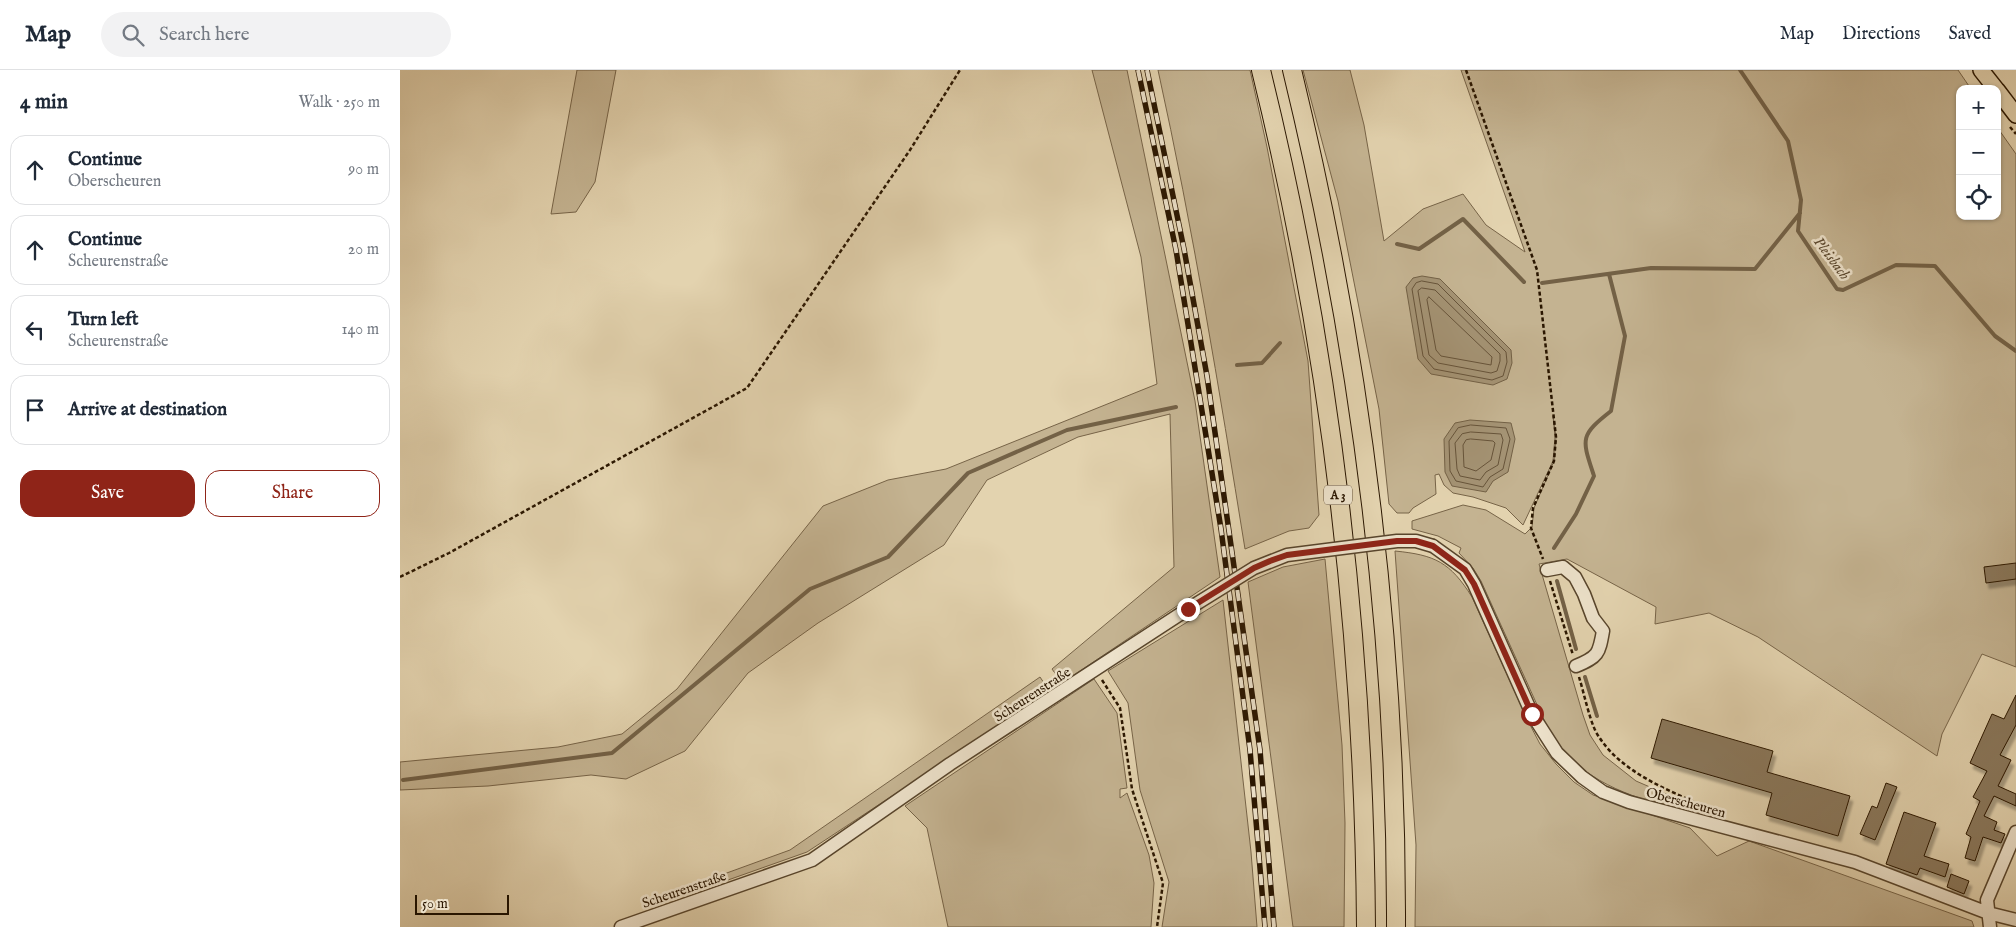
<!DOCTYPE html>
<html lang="en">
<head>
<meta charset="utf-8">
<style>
	:root { --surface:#fff; --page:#f2f2f3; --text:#1f2937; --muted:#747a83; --line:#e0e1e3; --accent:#8f2418 }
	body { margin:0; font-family:"IM FELL English",serif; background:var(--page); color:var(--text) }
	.controls { position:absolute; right:15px; top:15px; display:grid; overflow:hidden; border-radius:10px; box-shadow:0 1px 4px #0004 }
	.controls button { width:45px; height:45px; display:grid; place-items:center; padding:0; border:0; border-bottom:1px solid var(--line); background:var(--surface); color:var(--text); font:25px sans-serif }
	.scale { position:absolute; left:15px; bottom:12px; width:94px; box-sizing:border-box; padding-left:5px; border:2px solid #2a1600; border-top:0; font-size:14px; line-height:18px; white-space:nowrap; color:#2a1600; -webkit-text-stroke:4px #ede2cb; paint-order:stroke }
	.stop { position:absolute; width:15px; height:15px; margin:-11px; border:4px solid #8f2418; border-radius:50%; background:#fff }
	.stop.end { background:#8f2418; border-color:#fff; box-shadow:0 1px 5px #0008 }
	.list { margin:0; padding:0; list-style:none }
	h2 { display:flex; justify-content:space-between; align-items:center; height:65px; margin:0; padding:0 20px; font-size:21px }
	h2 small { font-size:16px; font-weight:400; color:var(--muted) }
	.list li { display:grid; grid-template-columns:32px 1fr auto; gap:15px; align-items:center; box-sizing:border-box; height:70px; margin:0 10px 10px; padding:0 10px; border:1px solid var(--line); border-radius:15px }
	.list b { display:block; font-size:19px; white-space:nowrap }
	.list p { margin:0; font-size:16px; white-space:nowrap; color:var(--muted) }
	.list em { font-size:16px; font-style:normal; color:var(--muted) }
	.actions { display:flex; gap:10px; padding:15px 20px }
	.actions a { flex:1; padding:11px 0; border:1px solid var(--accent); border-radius:15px; text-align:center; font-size:18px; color:var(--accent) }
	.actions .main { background:var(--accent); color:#fff }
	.icon { flex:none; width:28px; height:28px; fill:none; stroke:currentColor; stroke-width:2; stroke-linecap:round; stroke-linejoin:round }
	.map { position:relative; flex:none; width:1616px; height:857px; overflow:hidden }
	header { display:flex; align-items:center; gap:30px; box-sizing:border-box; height:70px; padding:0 25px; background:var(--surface); border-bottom:1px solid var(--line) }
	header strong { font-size:24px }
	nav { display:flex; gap:28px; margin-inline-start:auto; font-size:18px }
	.search { width:350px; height:45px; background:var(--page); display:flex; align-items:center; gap:12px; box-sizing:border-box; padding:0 18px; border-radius:28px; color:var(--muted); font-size:19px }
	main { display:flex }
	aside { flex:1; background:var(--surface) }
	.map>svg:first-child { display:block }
	.green { fill:#c4b391; stroke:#776448 }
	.water { fill:#a49374; stroke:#736146 }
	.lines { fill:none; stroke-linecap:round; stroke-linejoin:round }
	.shore { stroke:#67543a; stroke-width:1 }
	.stream { stroke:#736146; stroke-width:4 }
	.building { fill:#8a785b; stroke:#2a1600; filter:url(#shadow) }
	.minor-casing { stroke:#58452c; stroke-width:15 }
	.major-casing { stroke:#2a1600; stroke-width:18 }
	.highway-casing { stroke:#2a1600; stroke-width:20 }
	.path { stroke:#2a1600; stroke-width:2.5; stroke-dasharray:4 2.5; stroke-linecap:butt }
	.minor { stroke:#ede2cb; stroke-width:12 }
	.major { stroke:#e3d3af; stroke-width:15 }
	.highway { stroke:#e3d3af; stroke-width:18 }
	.rail-casing { stroke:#2a1600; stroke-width:5.5 }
	.rail { stroke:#ede2cb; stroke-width:4; stroke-dasharray:11; stroke-linecap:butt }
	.minor-bridge-casing { stroke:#58452c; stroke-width:15; stroke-linecap:butt }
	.minor-bridge { stroke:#ede2cb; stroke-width:12 }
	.route { stroke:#8f2418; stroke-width:6 }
	.labels { text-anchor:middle; stroke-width:5; stroke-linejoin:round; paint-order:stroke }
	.shield { fill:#ede2cb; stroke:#64533d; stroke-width:1 }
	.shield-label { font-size:12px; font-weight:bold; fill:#2a1600 }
	.street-label { font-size:14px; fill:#2a1600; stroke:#ede2cb }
	.water-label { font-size:15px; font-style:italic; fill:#5b482e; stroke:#ede2cb }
</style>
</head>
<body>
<header>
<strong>Map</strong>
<div class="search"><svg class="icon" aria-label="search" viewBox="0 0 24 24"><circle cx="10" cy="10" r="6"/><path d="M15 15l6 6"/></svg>Search here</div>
<nav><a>Map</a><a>Directions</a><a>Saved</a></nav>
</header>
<main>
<aside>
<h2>4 min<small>Walk · 250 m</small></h2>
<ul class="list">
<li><svg class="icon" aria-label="ahead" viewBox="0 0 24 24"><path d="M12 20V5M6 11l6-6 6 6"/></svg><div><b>Continue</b><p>Oberscheuren</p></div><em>90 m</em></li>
<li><svg class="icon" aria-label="ahead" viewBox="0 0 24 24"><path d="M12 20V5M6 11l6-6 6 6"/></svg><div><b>Continue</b><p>Scheurenstraße</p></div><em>20 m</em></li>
<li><svg class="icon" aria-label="left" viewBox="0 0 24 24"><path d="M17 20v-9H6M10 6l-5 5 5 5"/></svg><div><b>Turn left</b><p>Scheurenstraße</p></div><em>140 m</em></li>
<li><svg class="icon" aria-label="arrive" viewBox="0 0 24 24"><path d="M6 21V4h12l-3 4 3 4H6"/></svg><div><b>Arrive at destination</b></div></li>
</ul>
<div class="actions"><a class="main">Save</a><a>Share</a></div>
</aside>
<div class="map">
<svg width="1616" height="857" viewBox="0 0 1616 857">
	<defs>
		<filter id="shadow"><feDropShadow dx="3" dy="5.5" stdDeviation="1" flood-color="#0004"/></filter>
	</defs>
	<rect width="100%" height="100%" fill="#e3d3af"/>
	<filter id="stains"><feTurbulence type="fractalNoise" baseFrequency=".004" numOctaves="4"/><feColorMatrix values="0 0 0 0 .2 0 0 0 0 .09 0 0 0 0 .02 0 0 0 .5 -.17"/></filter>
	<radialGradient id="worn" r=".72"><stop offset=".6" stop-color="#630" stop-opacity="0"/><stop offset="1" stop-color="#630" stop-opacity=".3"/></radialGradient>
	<path class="green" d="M177 0H216L195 112 176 142 151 144Z
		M692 0H727L795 331 820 507 662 613 652 599 774 497 770 344 678 367 587 410 544 475 418 553 348 603 285 681 226 709 191 705 88 716 0 720V692L158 677 222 664 277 619 423 436 488 410 546 399 757 314 741 187Z
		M758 0H850L867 77 908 291 919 445 909 458 889 461 845 479C819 318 793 159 758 0Z
		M903 0H950L964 55 984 171 1023 139 1063 124 1086 155 1125 182 1061 0H1558L1571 19H1560V146H1597V57L1616 84V597L1582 584 1542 664 1537 686 1358 567 1309 543 1255 554 1256 537 1167 489 1139 494 1183 645 1190 665 1203 685 1236 711 1303 740 1310 744 1309 748C1264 735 1214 726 1178 695 1166 685 1157 672 1148 659L1081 511 1073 498 1059 483 1061 478 1038 466 1012 459V451L1063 435 1086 440 1125 464 1132 457 1134 438 1154 391 1156 367 1153 346 1155 367 1153 391 1123 455 1106 438 1073 427 1053 423 1044 415 1039 404 1035 405 1036 424 1013 438 1009 443H997L989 434 979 339 938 131Z
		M995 481C1035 485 1050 492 1072 527L1128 651 1140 674 1156 694 1174 712 1193 725 1290 758 1317 786 1349 771 1572 851 1574 857H1015L1016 775Z
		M925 489 942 675 945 753 944 857H893L848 512 883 497Z
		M823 530 851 782 857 857H762L769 812 740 720 728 633 708 601Z
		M640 607 650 622 407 782 283 826 280 820 390 780Z
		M694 609 717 643 727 718 720 719V728L727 723 749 785 754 813 751 857H548L527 758 505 736Z"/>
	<path class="water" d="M1022 206 1040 209 1111 280 1112 293 1107 309 1093 315 1031 304 1018 289 1006 217 1013 208Z
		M1070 350 1111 353 1115 369 1108 402 1093 411 1086 422 1052 416 1045 402 1044 369 1055 353Z"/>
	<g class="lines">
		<path class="shore" d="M1022 211 1038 214 1106 282 1107 292 1103 306 1092 310 1034 299 1023 286 1012 219 1016 213Z
			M1022 218 1035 220 1100 284V291L1097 301 1091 303 1038 293 1029 285 1018 221Z
			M1029 227 1092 287 1091 295 1041 286 1036 280 1027 230Z
			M1071 355 1106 358 1110 369 1103 399 1090 407 1083 417 1056 411 1050 401 1049 371 1058 358Z
			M1071 362 1101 364 1103 370 1098 395 1086 402 1080 410 1060 406 1057 399 1055 373 1062 364Z
			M1071 369 1093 371 1095 373 1091 390 1076 401 1064 397 1063 375 1066 370Z"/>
		<path class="stream" d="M1340 0 1388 71 1401 130 1398 161 1437 219 1443 220 1496 195 1535 196 1595 266 1616 281
			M997 174 1019 179 1063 149 1124 212
			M1142 213 1251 198 1355 199 1400 143
			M837 295 862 293 880 273
			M1154 478 1176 444 1194 406C1182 369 1179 366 1211 341L1225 266 1209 204
			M1157 511 1176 579
			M1185 607 1197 646
			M3 710 212 683 410 519 488 487 568 403 667 360 776 337"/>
	</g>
	<path class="building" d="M1616 493V509L1586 513 1584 497Z
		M1616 625V655L1600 685 1611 690 1598 716 1616 724V736L1594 726 1584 746 1597 752 1594 760 1605 764 1601 773 1583 767 1575 791 1565 788 1571 767 1566 764 1580 731 1573 727 1587 701 1570 693 1592 644 1604 649Z
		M1262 649 1373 681 1367 702 1450 726 1438 766 1366 745 1372 723 1251 688Z
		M1486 713 1497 717 1475 770 1460 764 1472 736 1477 738Z
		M1504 742 1536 753 1524 786 1549 794 1545 807 1520 798 1517 805 1486 794Z
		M1551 804 1569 811 1564 824 1547 817Z"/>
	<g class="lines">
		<g class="minor-casing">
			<path id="minor" d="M1033 476 1065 499 1074 514 1132 644 1157 683 1182 707 1203 722 1229 732 1455 792 1588 843 1616 850
				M1147 500 1163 497 1175 507 1184 524 1193 548 1203 561C1199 584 1198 587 1176 596
				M221 857 412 790 550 694 788 539
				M1590 857 1587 830 1616 762"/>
		</g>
		<g class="major-casing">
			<path id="major" d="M1581 0 1596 19
				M1597 20 1616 45"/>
		</g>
		<g class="highway-casing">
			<path id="highway" d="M861 0C930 280 964 569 966 857
				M892 0C960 280 997 569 996 857"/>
		</g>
		<path class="path" d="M1066 0 1137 200 1156 367 1154 391 1133 438 1131 458 1143 489
			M1610 57 1616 64
			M0 507 49 483 347 318 510 80 560 0
			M1150 511 1173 585
			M1179 607C1184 623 1189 648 1196 662 1219 703 1271 721 1312 740
			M702 610 720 638 732 719 763 813 757 857"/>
		<use href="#minor" class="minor"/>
		<use href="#major" class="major"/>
		<use href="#highway" class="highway"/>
		<g class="rail-casing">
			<path id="rail" d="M738 0 776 180 821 459 850 680 865 857
				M747 0 784 179 807 306 860 680 874 857"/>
		</g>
		<use href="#rail" class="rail"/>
		<g class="minor-bridge-casing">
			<path id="minor-bridge" d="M788 539 854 498 887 485 997 471H1016L1033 476"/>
		</g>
		<use href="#minor-bridge" class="minor-bridge"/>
	</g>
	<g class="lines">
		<path class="route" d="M788 539 854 498 870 491 887 485 997 471H1016L1033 476 1065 500 1074 514 1132 644"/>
	</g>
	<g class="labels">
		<rect class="shield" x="924" y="415.5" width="28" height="19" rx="4"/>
		<g class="shield-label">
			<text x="938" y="429">A 3</text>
		</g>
		<g class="street-label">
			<text transform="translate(632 624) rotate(-33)" y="5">Scheurenstraße</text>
			<text transform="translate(1286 732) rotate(15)" y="5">Oberscheuren</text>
			<text transform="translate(284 819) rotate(-19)" y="5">Scheurenstraße</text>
		</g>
		<g class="water-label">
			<text transform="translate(1432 188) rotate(53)" y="5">Pleisbach</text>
		</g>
	</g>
	<rect width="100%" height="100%" filter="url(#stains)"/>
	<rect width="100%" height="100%" fill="url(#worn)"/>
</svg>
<div class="controls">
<button>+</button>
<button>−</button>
<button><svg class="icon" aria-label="locate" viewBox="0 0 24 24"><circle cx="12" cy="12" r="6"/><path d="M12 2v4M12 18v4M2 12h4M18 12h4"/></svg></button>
</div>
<div class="scale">50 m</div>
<div class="stop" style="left:1132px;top:644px"></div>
<div class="stop end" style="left:788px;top:539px"></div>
</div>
</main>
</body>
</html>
